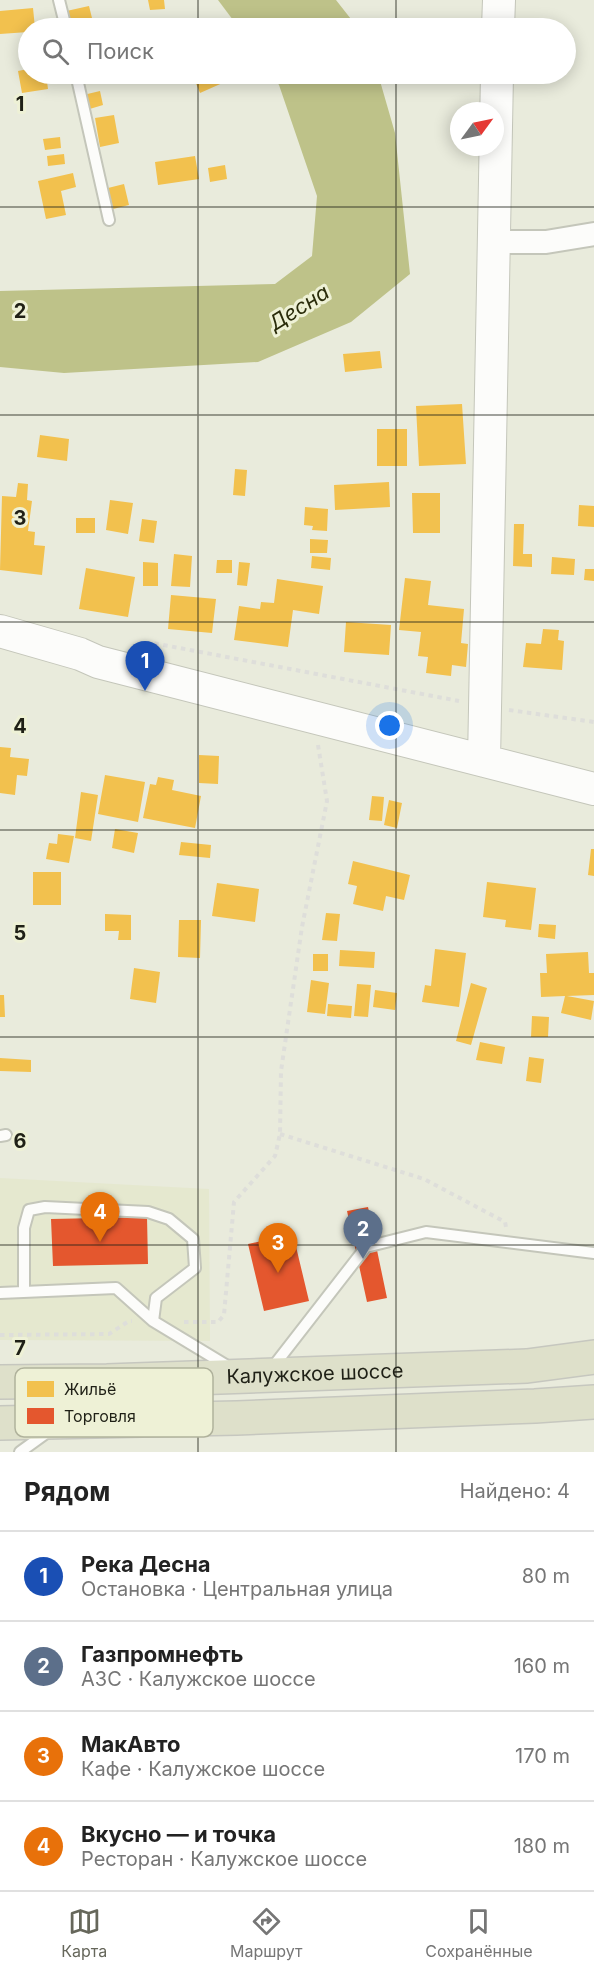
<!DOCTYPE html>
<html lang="ru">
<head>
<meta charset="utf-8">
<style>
	:root { --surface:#fff; --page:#f6f6f6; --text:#222; --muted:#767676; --line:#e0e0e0; --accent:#66675b }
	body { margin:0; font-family:Inter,sans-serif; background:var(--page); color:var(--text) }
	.compass { position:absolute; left:450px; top:102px; width:54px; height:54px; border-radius:50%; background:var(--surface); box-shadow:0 3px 15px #0003; rotate:57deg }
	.you { position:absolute; left:390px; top:726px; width:21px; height:21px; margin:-15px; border:4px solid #fff; border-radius:50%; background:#1a73e8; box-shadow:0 0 0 9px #1a73e833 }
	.badge { display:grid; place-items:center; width:39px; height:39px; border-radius:50%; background:var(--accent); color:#fff; font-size:20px; font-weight:700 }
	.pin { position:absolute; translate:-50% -50px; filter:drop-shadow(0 2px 3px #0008) }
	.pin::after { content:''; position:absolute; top:32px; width:21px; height:18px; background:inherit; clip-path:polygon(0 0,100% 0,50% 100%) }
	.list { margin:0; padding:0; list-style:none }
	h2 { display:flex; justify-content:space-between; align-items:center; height:78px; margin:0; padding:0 24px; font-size:26px }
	h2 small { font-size:20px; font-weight:400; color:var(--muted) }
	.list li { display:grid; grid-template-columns:39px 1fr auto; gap:18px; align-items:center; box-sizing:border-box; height:90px; padding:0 24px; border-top:2px solid var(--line) }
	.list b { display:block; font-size:22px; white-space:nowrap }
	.list p { margin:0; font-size:20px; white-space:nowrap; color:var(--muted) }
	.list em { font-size:20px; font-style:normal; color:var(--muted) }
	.icon { flex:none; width:33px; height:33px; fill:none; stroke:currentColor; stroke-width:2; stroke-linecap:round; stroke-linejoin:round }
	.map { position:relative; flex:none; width:594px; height:1452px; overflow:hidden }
	.search { position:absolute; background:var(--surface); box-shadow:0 3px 15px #0003; left:18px; right:18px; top:18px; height:66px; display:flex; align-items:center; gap:15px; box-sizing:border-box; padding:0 21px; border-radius:33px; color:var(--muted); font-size:22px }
	.sheet { height:438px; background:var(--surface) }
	nav { display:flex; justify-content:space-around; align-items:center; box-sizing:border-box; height:84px; border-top:2px solid var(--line); background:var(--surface); font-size:16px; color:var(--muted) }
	nav a { display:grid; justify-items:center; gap:3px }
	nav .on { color:var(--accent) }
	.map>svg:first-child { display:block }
	.built { fill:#e5e8cf }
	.water { fill:#bec289 }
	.homes { fill:#f2c14e }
	.shops { fill:#e4572e }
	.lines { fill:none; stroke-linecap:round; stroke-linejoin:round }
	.lane-casing { stroke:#c4c6ba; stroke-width:14 }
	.street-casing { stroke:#c4c6ba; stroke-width:26 }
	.secondary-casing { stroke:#c4c6ba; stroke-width:34 }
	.highway-casing { stroke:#c6c7bf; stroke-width:36 }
	.path { stroke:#dededa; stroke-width:4; stroke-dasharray:4.5 4.5; stroke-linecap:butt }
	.lane { stroke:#fcfcfa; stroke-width:10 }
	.street { stroke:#fcfcfa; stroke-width:22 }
	.secondary { stroke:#fcfcfa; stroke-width:32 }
	.highway { stroke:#dee0ca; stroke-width:33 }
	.grid { fill:none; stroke:#1f2016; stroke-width:1.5; stroke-opacity:0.55 }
	.labels { text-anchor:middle; stroke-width:6; stroke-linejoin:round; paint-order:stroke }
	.street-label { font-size:20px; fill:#1f2016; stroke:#eef1d6 }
	.water-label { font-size:21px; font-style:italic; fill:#2a2c0a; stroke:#eef1d6 }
	.key { fill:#eef1d6; stroke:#b0b29c; stroke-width:1.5 }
	.key-label { font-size:16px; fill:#1f2016 }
	.grid-label { font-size:20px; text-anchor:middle; font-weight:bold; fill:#1f2016; stroke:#eef1d6; stroke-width:6; stroke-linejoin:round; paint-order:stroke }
</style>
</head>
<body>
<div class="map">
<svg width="594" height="1452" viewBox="0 0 594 1452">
	<rect width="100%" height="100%" fill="#e9ebdc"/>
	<path class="built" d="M0 1178 209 1189 210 1341 0 1340Z"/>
	<path class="water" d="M218 0H336L358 28H239Z
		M271 74H378L395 133 410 274 351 322 258 362 64 373 0 367V291L275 284 312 256 317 196 279 85Z"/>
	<path class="homes" d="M148 0H164L165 9 150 10Z
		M89 6 94 26 82 28H66L62 12Z
		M33 8 35 28H28V32L0 34V11Z
		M28 69V74H46L48 89 22 93 18 71Z
		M192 74H224L227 81 200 93Z
		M100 91 103 105 83 111 79 96Z
		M114 115 119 143 100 147 95 118Z
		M60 137 61 148 45 150 43 139Z
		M64 154 65 164 48 166 47 156Z
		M195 156 199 179 158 185 155 162Z
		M225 165 227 179 210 182 208 168Z
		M73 173 76 187 61 191 66 215 46 219 38 181Z
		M124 184 129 205 105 211 100 190Z
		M380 351 382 368 345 372 343 354Z
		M462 404 466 464 419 466 416 406Z
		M377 429H407V466H377Z
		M40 435 69 439 67 461 37 457Z
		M235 469 247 470 245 496 233 495Z
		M389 482 390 507 335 510 334 485Z
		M18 483 28 484 27 500 32 501 28 531 35 532 34 545 45 546 42 575 0 570 2 496 16 497Z
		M412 493H440V533H413Z
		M110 500 133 503 128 534 106 530Z
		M579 505 594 506V527L578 526Z
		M305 507 328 509 327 531 312 530 313 526 304 525Z
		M76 518H95V533H76Z
		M142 519 157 521 154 543 139 541Z
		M514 524H524L523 554H532V567L513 566Z
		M310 539 328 540 327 553H310Z
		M174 554 192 556 190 587 171 586Z
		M312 556 331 558 330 570 311 568Z
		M552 557 575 559 574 575 551 574Z
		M217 560H232V573H216Z
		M143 562 158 563V586H143Z
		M239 562 250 563 247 586 237 585Z
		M86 568 135 577 128 617 79 609Z
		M585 569H594V581L584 580Z
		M405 578 431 581 428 605 464 609 461 643 468 644 466 667 452 665 451 676 426 673 428 657 418 656 421 632 399 630Z
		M277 579 323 586 319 614 293 610 288 647 234 640 239 606 260 609 261 602 274 603Z
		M171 595 216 599 212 633 168 629Z
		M346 622 391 625 389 655 344 652Z
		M543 629 559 630 558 640 564 641 562 670 523 667 526 643 541 644Z
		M0 747 11 748 10 757 29 759 27 776 17 775 15 795 0 793Z
		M199 755 219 756 218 784 199 783Z
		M105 775 145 782 138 822 98 814Z
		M158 777 174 780 172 790 201 796 195 828 143 818 150 784 156 785Z
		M81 792 98 795 91 841 75 838Z
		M372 796 384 797 382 821 369 820Z
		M389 800 402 803 397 828 384 825Z
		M115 829 138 833 134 853 112 848Z
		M58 834 74 836 69 863 46 859 49 843 57 844Z
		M181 842 211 845 210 858 179 855Z
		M591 849H594V876L588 875Z
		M353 861 410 875 404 900 386 896 383 911 353 904 357 886 348 884Z
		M33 872H61V905H33Z
		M487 882 536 888 531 930 505 927 506 920 483 917Z
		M217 883 259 889 255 922 212 916Z
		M326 913 340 914 337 941 322 940Z
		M105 914 131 915V940H118L119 931H105Z
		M179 920H201L200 958 178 957Z
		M539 924 556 925 555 939 538 937Z
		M435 949 466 953 459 1007 422 1002 425 985 431 986Z
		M340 950 375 952 374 968 339 966Z
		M588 952 589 973H594V995L567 996 594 1001 591 1020 561 1013 565 996 541 997 540 973H547L546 954Z
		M313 954H328V971H313Z
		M134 968 160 972 156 1003 130 999Z
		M311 980 329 983 325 1014 307 1012Z
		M471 983 487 988 471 1045 456 1041Z
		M357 984 371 985 368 1017 354 1016Z
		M375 990 397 993 395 1010 373 1007Z
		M0 995H4L5 1017H0Z
		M328 1004 352 1006 351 1018 327 1016Z
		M532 1016 549 1017 548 1037H531Z
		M480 1042 505 1047 502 1064 476 1060Z
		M529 1057 544 1059 541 1083 526 1081Z
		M0 1058 31 1060V1072L0 1071Z"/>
	<path class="shops" d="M368 1207 387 1298 367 1302 347 1211Z
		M147 1217 148 1264 53 1266 51 1219Z
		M293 1234 309 1301 264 1311 248 1244Z"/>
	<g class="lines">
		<g class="lane-casing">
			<path id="lane" d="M59 0 66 28
				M76 74 109 220
				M0 1136 6 1135
				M24 1292V1228L29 1210 45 1207 148 1212 169 1219 193 1239 195 1268 156 1298 153 1321
				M0 1293 116 1288 153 1321 229 1367
				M272 1368 366 1247 426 1232 594 1253
				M20 1452 49 1431"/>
		</g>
		<g class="street-casing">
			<path id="street" d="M494 242H546L594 234"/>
		</g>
		<g class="secondary-casing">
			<path id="secondary" d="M498 28 499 0
				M0 631 80 654 98 662 594 789
				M484 761 497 74"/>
		</g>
		<g class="highway-casing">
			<g id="highway">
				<path id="s1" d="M0 1382 107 1381 527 1366 594 1357"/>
				<path d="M0 1423 237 1418 535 1406 594 1402"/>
			</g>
		</g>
		<path class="path" d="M150 650 153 643 459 701
			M509 710 594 722
			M280 1134 424 1179 505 1222 506 1227
			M184 1322H218L224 1315 234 1202 275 1156 280 1134 281 1071 302 927 327 801 318 745
			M0 1335 109 1334 129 1321H132"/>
		<use href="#lane" class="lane"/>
		<use href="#street" class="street"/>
		<use href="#secondary" class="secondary"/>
		<use href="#highway" class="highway"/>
	</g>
	<path class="grid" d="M198 0V28M396 0V28M198 74V1452M396 74V1452M0 207H594M0 415H594M0 622H594M0 830H594M0 1037H594M0 1245H594"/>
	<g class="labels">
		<g class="street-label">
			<text dy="7" stroke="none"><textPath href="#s1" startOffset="315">Калужское шоссе</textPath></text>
		</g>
		<g class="water-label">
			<text transform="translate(299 308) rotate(-32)" y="7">Десна</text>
		</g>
	</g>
	<rect x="15" y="1368" width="198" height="69" rx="9" class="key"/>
	<rect x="27" y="1381" width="27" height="16" fill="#f2c14e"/>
	<rect x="27" y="1408" width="27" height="16" fill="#e4572e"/>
	<g class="key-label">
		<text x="64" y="1395">Жильё</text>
		<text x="64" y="1422">Торговля</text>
	</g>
	<g class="grid-label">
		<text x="20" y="111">1</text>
		<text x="20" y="318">2</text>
		<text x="20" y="525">3</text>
		<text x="20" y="733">4</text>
		<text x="20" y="940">5</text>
		<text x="20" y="1148">6</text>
		<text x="20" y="1355">7</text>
	</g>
</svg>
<svg class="compass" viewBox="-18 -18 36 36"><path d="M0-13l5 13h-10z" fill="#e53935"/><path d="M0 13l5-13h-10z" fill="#767676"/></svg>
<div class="you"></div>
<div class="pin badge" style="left:145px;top:691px;background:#1a4fb4">1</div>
<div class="pin badge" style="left:363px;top:1259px;background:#5c6f8a">2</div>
<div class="pin badge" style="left:278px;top:1273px;background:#e8710a">3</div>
<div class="pin badge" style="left:100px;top:1242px;background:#e8710a">4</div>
<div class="search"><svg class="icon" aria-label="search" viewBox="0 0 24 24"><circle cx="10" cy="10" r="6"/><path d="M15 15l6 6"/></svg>Поиск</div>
</div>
<section class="sheet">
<h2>Рядом<small>Найдено: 4</small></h2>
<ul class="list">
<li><span class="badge" style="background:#1a4fb4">1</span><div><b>Река Десна</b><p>Остановка · Центральная улица</p></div><em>80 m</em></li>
<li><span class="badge" style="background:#5c6f8a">2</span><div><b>Газпромнефть</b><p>АЗС · Калужское шоссе</p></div><em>160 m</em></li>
<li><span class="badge" style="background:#e8710a">3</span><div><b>МакАвто</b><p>Кафе · Калужское шоссе</p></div><em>170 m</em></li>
<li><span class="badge" style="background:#e8710a">4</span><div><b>Вкусно — и точка</b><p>Ресторан · Калужское шоссе</p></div><em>180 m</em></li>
</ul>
</section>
<nav>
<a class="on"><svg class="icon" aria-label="map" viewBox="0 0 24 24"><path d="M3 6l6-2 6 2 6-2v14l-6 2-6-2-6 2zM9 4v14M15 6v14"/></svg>Карта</a>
<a><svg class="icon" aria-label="directions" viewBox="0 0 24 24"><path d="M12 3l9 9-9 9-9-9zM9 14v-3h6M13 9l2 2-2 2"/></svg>Маршрут</a>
<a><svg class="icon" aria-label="saved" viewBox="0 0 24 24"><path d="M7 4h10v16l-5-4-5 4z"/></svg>Сохранённые</a>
</nav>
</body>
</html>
